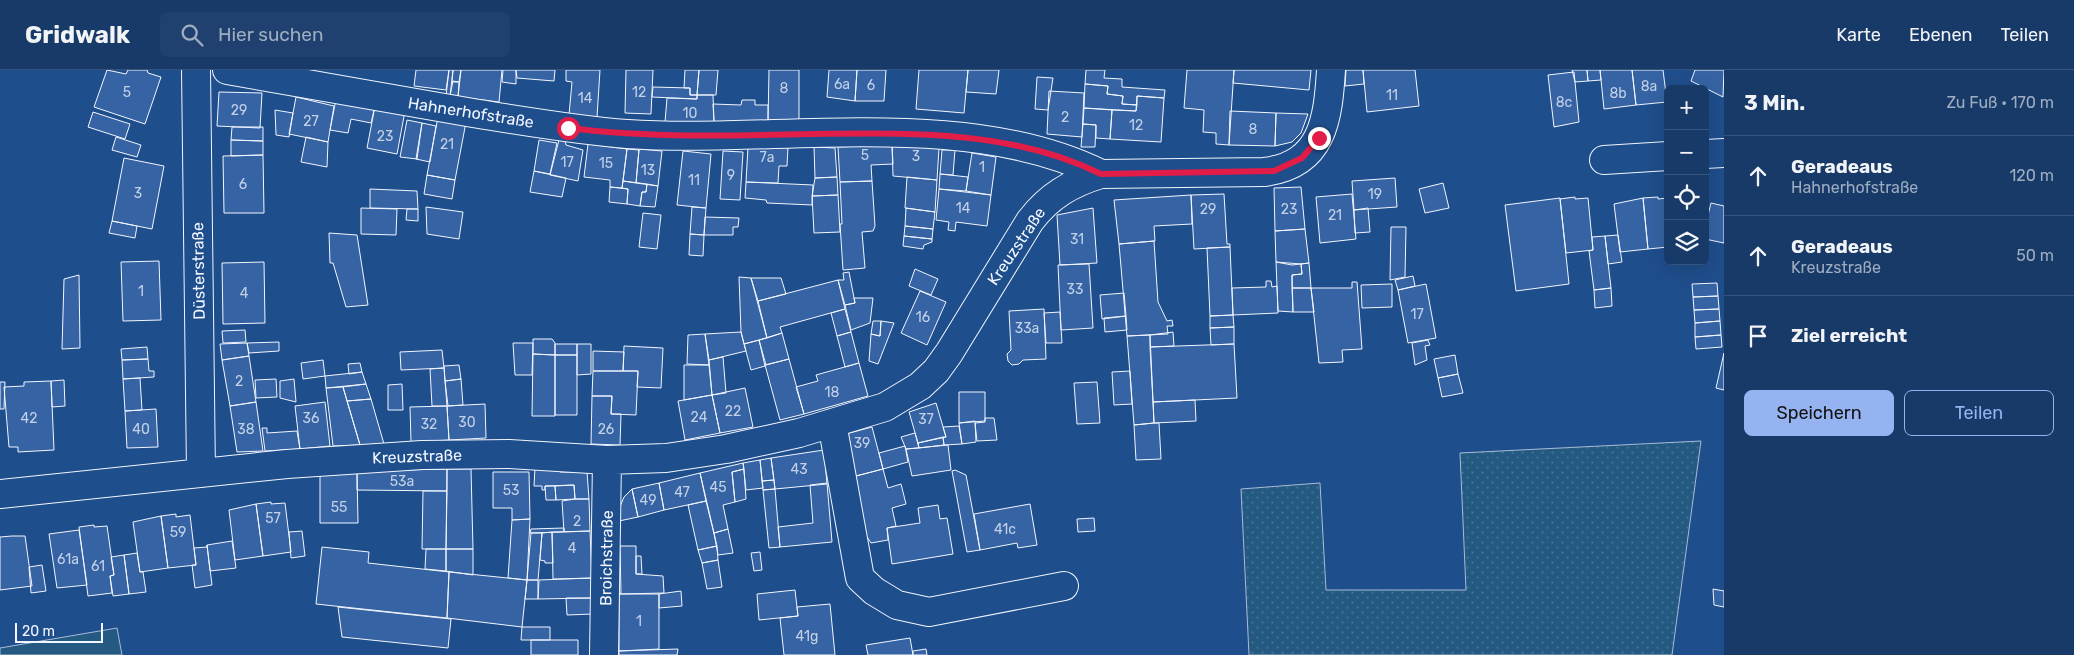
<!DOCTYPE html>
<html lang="de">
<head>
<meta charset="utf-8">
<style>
	:root { --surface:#173a69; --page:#20416f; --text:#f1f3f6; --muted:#9eadc0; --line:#36547d; --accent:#95b2f1 }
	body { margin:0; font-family:Rubik,sans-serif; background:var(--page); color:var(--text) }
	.controls { position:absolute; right:15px; top:15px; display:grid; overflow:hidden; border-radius:8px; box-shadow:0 5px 20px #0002 }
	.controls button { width:45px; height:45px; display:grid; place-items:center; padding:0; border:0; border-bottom:1px solid var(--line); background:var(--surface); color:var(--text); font:25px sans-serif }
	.scale { position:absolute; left:15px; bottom:12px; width:88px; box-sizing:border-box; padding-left:5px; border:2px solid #f2f6ff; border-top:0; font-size:14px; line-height:18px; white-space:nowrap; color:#f2f6ff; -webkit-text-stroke:4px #1f4e8c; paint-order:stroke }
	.stop { position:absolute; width:15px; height:15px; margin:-11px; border:4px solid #e11d48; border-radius:50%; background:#fff }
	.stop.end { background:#e11d48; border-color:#fff; box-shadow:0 1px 5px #0008 }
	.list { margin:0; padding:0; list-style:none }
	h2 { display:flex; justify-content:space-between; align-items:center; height:65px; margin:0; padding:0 20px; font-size:21px }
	h2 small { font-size:16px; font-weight:400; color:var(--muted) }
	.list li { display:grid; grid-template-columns:32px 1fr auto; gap:15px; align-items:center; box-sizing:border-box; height:80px; padding:0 20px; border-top:1px solid var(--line) }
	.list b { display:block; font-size:19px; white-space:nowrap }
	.list p { margin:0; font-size:16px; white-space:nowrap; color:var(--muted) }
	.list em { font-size:16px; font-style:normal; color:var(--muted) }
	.actions { display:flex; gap:10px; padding:15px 20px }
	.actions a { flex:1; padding:11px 0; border:1px solid var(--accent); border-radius:8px; text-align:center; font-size:18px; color:var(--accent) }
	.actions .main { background:var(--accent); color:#111 }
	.icon { flex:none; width:28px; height:28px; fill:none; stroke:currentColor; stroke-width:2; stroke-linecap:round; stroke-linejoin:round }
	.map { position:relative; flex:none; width:1724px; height:585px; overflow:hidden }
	header { display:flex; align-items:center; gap:30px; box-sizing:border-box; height:70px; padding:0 25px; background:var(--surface); border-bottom:1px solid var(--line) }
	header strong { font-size:24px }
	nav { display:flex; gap:28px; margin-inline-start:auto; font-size:18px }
	.search { width:350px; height:45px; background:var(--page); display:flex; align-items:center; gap:12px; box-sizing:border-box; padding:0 18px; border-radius:8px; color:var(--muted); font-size:19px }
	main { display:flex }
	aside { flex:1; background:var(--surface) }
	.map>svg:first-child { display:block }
	.grass { fill:url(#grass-dots); stroke:#a8bbd7 }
	.garden { fill:#245a82; stroke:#a8bbd7 }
	.building { fill:#3563a3; stroke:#f2f6ff }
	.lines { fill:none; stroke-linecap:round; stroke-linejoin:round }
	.minor-casing { stroke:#f2f6ff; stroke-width:30 }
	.minor { stroke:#1f4e8c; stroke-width:28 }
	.route { stroke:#e11d48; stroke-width:6 }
	.labels { text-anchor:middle; stroke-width:4; stroke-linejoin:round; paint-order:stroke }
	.number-label { font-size:14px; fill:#c3d1e8 }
	.street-label { font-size:16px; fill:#f2f6ff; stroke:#1f4e8c }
</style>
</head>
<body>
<header>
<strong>Gridwalk</strong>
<div class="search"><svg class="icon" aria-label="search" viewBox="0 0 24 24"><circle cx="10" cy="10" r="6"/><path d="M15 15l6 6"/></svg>Hier suchen</div>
<nav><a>Karte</a><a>Ebenen</a><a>Teilen</a></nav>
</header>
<main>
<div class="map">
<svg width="1724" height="585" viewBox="0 0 1724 585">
	<defs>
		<pattern id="grass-dots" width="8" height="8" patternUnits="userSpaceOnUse" patternTransform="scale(1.25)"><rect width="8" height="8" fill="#245a82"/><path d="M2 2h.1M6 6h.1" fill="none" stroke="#447295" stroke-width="1.8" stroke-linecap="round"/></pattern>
	</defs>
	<rect width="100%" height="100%" fill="#1f4e8c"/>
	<path class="grass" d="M1701 371 1672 585H1249L1241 419 1320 413 1326 520H1466L1460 383Z"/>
	<path class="garden" d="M117 558 122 585H0V578Z"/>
	<path class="building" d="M107 0 126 4 128 0H147L148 3 161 7 145 54 94 37Z
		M416 0H449L446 20 414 16Z
		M449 0H453L450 26H446Z
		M453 0H461L459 12H452Z
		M461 0H502L499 32 458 27Z
		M503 0H516V14L502 12Z
		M516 0H555L554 11 517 8Z
		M566 0H600L597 47 569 45 572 12 566 11Z
		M626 0H653L651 44 625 43Z
		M685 0H699L697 25H690V18H684Z
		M699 0H718L716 25H697Z
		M769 0H799V53H768Z
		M829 0H857L855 31 827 27Z
		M857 0H886L884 31H855Z
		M919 0H968L964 43 916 39Z
		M968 0H999L996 24 966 22Z
		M1086 0H1105L1104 8 1122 9V17L1165 20 1164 28 1137 26V35L1122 34 1123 26 1107 24 1108 16 1085 14Z
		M1187 0H1234L1229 75 1216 74V63L1203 62 1204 40 1184 38Z
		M1234 0H1311L1309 20 1233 13Z
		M1346 0H1363L1364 14 1345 16Z
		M1363 0H1415L1419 36 1367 42Z
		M1572 0H1587L1588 11 1575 12Z
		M1587 0H1600L1601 10 1588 11Z
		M1600 0H1632L1636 35 1604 39Z
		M1632 0H1663L1667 32 1636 35Z
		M1695 0H1724L1723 27 1691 11Z
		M1574 2 1579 52 1554 57 1548 5Z
		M1037 7 1053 8 1048 40 1035 39Z
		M453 11 459 12 458 27 450 26Z
		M1085 14 1108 16 1107 24 1123 26 1122 34 1137 35 1136 41 1084 38Z
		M653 17 690 18V25H697V29L652 27Z
		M1049 21 1084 23 1082 67 1047 64Z
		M219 22 262 23 260 58 217 56Z
		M697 25H713L714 52H665L667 28 697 29Z
		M1137 26 1164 28 1161 72 1110 69 1112 40 1136 41Z
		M296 27 334 36 328 72 289 64Z
		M336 29 375 36 371 53 351 49 348 63 330 60Z
		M742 30H755V35H768V53L714 52 713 34 741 35Z
		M375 36 405 41 397 84 367 78Z
		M1084 38 1112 40 1110 69 1096 68V55L1083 54Z
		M275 40 293 43 289 67 276 65Z
		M1230 41 1276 43 1275 76 1229 75Z
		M93 42 130 54 125 69 88 57Z
		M1276 43 1308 44 1301 63 1292 72 1275 76Z
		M438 47 466 52 455 110 427 105Z
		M407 50 422 53 417 89 400 87Z
		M422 53 436 56 430 92 416 89Z
		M1083 54 1096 55 1095 77H1081Z
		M232 57H263V71L231 70Z
		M116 67 141 75 137 87 112 80Z
		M306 67 328 72 327 97 301 92Z
		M231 70 263 71V85L231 86Z
		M539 70 557 73 550 104 534 101Z
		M559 70 565 71 566 75 583 80 578 111 550 105Z
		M588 74 627 79 622 118 610 117V110L584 107Z
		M892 75 893 94 871 95 872 111 840 112 838 77Z
		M892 75 939 78 937 110 893 106Z
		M748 77H788L787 96H779L778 113 746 112Z
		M814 77 835 78 837 107 815 108Z
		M627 79 639 80 636 113 623 111Z
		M639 79 662 81 658 116 636 113Z
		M942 80H955L953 105 940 104Z
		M683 81 711 84 706 138 677 135Z
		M723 81 743 82 740 130 720 129Z
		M972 83 996 87 991 125 966 121Z
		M263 85 264 143H224L223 86Z
		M124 88 164 96 152 159 112 151Z
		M534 101 566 108 562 127 530 122Z
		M940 104 968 107 966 121 939 119Z
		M427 105 455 110 452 129 424 124Z
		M837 107 838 125 812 126 815 108Z
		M907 107 937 110 935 142 905 138Z
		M1395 108 1397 137 1354 140 1352 111Z
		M623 111 647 114 646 122H642L640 136 627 134 628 119 622 118Z
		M872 111 875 156 873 161 862 162 865 198 843 200 840 154H842L840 112Z
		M746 112 813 115 812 135 767 133 766 130 745 128Z
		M1443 113 1449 138 1425 143 1419 119Z
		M647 114 658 116 655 137 640 136 642 122H646Z
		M610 117 628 119 627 134 609 132Z
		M1301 117 1305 159 1275 161 1274 118Z
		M370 119 417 121 418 139 370 138Z
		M939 119 991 125 987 156 956 152 955 161 948 160 949 152 936 150Z
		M1224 124 1227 174H1230V177L1194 179 1191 125Z
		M1352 124 1356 169 1320 173 1316 127Z
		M838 125 840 162 814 163 812 126Z
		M1191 125 1192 154 1154 156 1155 171 1119 174 1114 130Z
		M1575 127V129L1588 128 1593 180 1566 183 1560 129Z
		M1658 127V129L1668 128V177L1648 179 1643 128Z
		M1560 128 1569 214 1516 221 1505 135Z
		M1643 128 1648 179 1620 182 1614 134Z
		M1711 133 1724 136V173L1705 169V157Z
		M426 137 463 142 459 169 427 164Z
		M692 137 706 138 704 165 690 164Z
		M361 138 397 139 396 165 361 164Z
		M906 138 935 142 933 159 905 156Z
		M1093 138 1097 193 1060 195 1057 145Z
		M1368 138 1370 162 1355 163 1354 140Z
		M407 139H418V151L406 150Z
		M643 143 661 145 657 179 639 177Z
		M705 147 739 148 738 157H733V165H704Z
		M112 151 137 156 135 168 109 163Z
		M905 156 933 159 932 169 904 166Z
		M1391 157H1406L1405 207 1390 210Z
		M1305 159 1309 193 1292 195 1276 192 1275 161Z
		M329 163 357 165 368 235 346 237 333 193H330Z
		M690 164 704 165 703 186 689 185Z
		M1618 165 1622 192 1608 194 1605 166Z
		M904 166 932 169V172L924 175 923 179 903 176Z
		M1605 166 1611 218 1594 220 1589 181 1593 180 1592 167Z
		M1154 171 1158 232 1167 251 1172 250 1173 256H1167L1168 264 1127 266 1119 174Z
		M1230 177 1233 245 1210 246 1207 178Z
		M159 191 161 250 123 251 121 192Z
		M264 192 265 253 223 254 222 193Z
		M1276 192 1301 194 1302 204 1292 205 1293 242 1278 241Z
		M1309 193 1311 218H1292V205L1302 204 1301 194Z
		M1089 194 1093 258 1061 260 1058 195Z
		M915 199 938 209 931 225 909 216Z
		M849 202 855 233 845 235 838 210H844L843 203Z
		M79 205 80 278 62 279 64 209Z
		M1413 206 1415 216 1398 220 1395 210Z
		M739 207 751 208 767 268 744 274 741 262Z
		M751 208H781L786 224 758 231Z
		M838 210 845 239 780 257 782 263 767 268 758 231Z
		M1266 211H1271L1272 217 1277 216 1278 243 1233 245 1232 218 1266 217Z
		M1352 212H1357L1362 279 1342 280 1343 292 1319 293 1311 218H1352Z
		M1717 213 1718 226 1693 227 1692 214Z
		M1392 214V237L1362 238 1361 215Z
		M1426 214 1436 268 1408 273 1398 220Z
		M1292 218H1311L1314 242H1293Z
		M1611 218 1612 236 1595 238 1594 220Z
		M920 221 946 232 927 275 901 263Z
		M1124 223 1126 246 1102 249 1100 225Z
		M1718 226 1719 239 1694 240 1693 227Z
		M854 228H873L870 253 851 260 845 235 855 233Z
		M845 239 851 262 837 266 831 243Z
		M1044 239 1046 289 1023 290 1019 294 1012 295 1008 291 1007 284 1011 280 1009 241Z
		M1719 239 1720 251 1695 253 1694 240Z
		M1060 242 1062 273H1046L1044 243Z
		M1233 245 1234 257 1210 258V246Z
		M1126 246 1127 260 1105 262 1104 248Z
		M873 251H881L880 266 871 264Z
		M881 251 894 253 878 294 869 291 871 264 880 266Z
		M1720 251 1721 265 1695 267V253Z
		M1234 257V274L1211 275 1210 258Z
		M245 260 246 272 223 273 222 261Z
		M741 262 746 281 709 290 705 264Z
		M851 262 859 293 845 297 837 266Z
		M1173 262 1174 276 1150 277V265Z
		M782 263 789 289 766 295 759 270Z
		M705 264 709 295 687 294 688 265Z
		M1150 265 1154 353 1134 355 1127 266Z
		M1721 265 1722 277 1696 279 1695 267Z
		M533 269H552L555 273V285L533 284Z
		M759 270 765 296 751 300 744 274Z
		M1428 270 1430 275 1425 276 1427 290 1415 295 1412 273Z
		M279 272V281L249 283 247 273Z
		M247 273 249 286 222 290 220 274Z
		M513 273H533L532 305H515Z
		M555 274H577V285H555Z
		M577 274H591V304L577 305Z
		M1234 274 1237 328 1153 332 1150 277Z
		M624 276 663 278 661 318 637 317 638 301H623Z
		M147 277 148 289 122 290 121 279Z
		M442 280 444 298 401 300 400 282Z
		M593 281 624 282 623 301H593Z
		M1724 283V320L1716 318Z
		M533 284 555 285V346H532Z
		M555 285H577V345H555Z
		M1455 285 1458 304 1438 308 1434 289Z
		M249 286 256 332 230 336 222 290Z
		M723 287 726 323 712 325 709 290Z
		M148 289 149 301H154V307L123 309 122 290Z
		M789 289 804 344 780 350 765 295Z
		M323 290 325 306 303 309 301 293Z
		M360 293 362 302 349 304 348 294Z
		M859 293 868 326 804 344 796 317 818 311 816 305Z
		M459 295 461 309 445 311 444 296Z
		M684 295H709L712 325 684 330Z
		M444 298 447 336H432L430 299Z
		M593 301H638L636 345 611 344 612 326H592Z
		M1130 301 1132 334 1114 335 1112 302Z
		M362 302 366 314 326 318 325 306Z
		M1458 304 1463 323 1442 327 1438 308Z
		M140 308 142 340 125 341 123 309Z
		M276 309 277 327 256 328 255 310Z
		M294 309 296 332 280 328V311Z
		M461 309 463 335 448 336 445 311Z
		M64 310 65 336 52 337 51 311Z
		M51 311 54 380 18 382V377H9L4 317 24 316V312Z
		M0 312H5L4 339H0Z
		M1097 312 1100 353 1077 354 1074 313Z
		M366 314 371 329 347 331 343 317Z
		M402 314 403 340H388V315Z
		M343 317 360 375 333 376 326 318Z
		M745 318 753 357 720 363 712 325Z
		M959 322H985V351L959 353Z
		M712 325 720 363 685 370 678 331Z
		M592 326H612L611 344H621L620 375 591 374Z
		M371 329 384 374 360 375 347 331Z
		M1195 330 1196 351 1154 353 1153 332Z
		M256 332 263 381 237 382 230 336Z
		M325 332 330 376 300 379 295 336Z
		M936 333 946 367 918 373 909 342Z
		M485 334 486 368 449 370 447 336Z
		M447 336 449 370 411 372 410 337Z
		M156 339 158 377 127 378 125 341Z
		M985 348H994L997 370 977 371 975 353 985 352Z
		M975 351 976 372 962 374 959 353Z
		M1154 353H1159L1161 389 1136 390 1134 355Z
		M959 356 962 374 944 375 943 367H946L943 357Z
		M872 357 883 399 856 406 846 364Z
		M262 358H267V363L297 361 300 379 265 381Z
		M915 363 919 378 906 379 901 367Z
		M943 367 944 375 919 378 918 373Z
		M948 375 951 400 912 406 906 379Z
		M905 376 908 392 883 399 879 383Z
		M824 380 827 414 775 419 771 388Z
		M771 388 774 410 762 411 760 390Z
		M760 390 763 418 746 420 743 393Z
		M743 393 744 399 732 402 735 432 723 435 728 459 714 463 700 403Z
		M535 397H560V402H587L589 429H575L574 415 545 416V420H542V416H534Z
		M447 399H471L473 479H446Z
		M447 399V421L357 420V401Z
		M744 399 746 429 735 432 732 402Z
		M883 399 888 418 901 414 906 434 892 438 896 456 887 458 888 470 871 473 865 464 856 406Z
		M955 400 966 405 980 480 967 482 952 401Z
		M320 401H357L358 453H320Z
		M493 402H529L530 449 512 450V438H493Z
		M700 403 706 431 664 440 659 413Z
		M774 410 775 419 763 420 762 411Z
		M659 413 664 440 638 447 632 419Z
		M827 413 832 472 780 477 778 457 813 453 810 415Z
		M574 415 575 429 556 430 555 416Z
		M545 416H555L556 430H546Z
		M632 419 638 447 619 451V439L624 427Z
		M775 419 780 477 769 478 763 420Z
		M423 421H447L446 479H422Z
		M575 429H589L590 461 564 462 562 431Z
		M706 431 717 476 698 480 688 435Z
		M271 432V434L285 433 291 482 263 486 256 434Z
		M256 434 263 486 235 490 229 440Z
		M1030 434 1037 475 1018 478 1017 473 980 480 974 444Z
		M938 435 940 449 947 448 953 484 892 494 887 458 920 453 918 438Z
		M176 444V447L190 445 196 495 168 498 161 446Z
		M161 446 168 498 140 502 133 452Z
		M1094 448 1095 461 1078 462 1077 449Z
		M530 449 527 510 508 508 512 450Z
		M94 455V457L107 456 114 505 110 506 112 523 88 526 79 457Z
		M564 458V462L530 463 531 459Z
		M728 459 733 483 718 485 714 463Z
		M79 460 87 515 57 518 49 464Z
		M302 461 305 486 291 488 289 462Z
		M590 461 592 508 553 509 552 462Z
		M552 462 553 493H545V491L540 490 542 463Z
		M531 463H542L538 510H527Z
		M12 466H25L32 516 0 520V467Z
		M232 471 236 498 210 501 207 475Z
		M207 475 212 515 195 518 192 495H196L194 478 207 477Z
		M620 476H636V504L663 506 664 523 619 524 621 523Z
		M717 476 718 490 702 493 698 480Z
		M322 477 369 482 368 493 449 502 447 548 316 534Z
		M426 479H446V501L425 499Z
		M446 479H473V505L446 501Z
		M760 482 762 500 754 501 751 483Z
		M137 483 140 502H143L146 522 129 524 124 485Z
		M124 485 129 524 113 526 110 506 114 505 111 487Z
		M636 486H641L642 504H636Z
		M718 490 722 517 707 519 702 493Z
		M42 495 46 521 31 523 29 497Z
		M449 502 527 510 522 557 447 548Z
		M592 508V528L538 529 539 510Z
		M527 510H538V529H525Z
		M1713 519 1724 521V537L1714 535Z
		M795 520 798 546 759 550 757 524Z
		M681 521 682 536 659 538V524Z
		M619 524H659V579L619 581Z
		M566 528H592L593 544 567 545Z
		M830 534 835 585H784L780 548 798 546 797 537Z
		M338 537 451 549 448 578 342 567Z
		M522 557H550V570H521Z
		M910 568 913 585H868L866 575Z
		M531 570H578V585H531Z
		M678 579 677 585H619V581Z
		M926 579 927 585H913V581Z"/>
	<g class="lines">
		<g class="minor-casing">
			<path id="minor" d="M196 0 201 403
				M227 0C309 14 391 29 473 43 524 51 575 60 627 64 776 74 964 36 1101 104
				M1705 84 1724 83
				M1604 90 1668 86
				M832 353 860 508 874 521 897 535 929 542 1064 516
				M0 424 287 394 422 385 509 384 607 390 666 388 726 379 799 363 885 337 920 316 936 301 949 283 1030 151C1049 126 1071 113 1101 104L1264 102C1323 95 1328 49 1331 0
				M604 585 607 390"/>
		</g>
		<use href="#minor" class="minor"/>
	</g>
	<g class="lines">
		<path class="route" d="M568 58C650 68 732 66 814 64 911 63 1012 60 1101 104L1274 101 1302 88 1319 68"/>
	</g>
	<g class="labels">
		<g class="number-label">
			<text x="842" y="19">6a</text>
			<text x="871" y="20">6</text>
			<text x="1649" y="21">8a</text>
			<text x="784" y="23">8</text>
			<text x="127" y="27">5</text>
			<text x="639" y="27">12</text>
			<text x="1618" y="28">8b</text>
			<text x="1392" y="30">11</text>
			<text x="585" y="33">14</text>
			<text x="1564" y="37">8c</text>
			<text x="239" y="45">29</text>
			<text x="690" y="48">10</text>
			<text x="1065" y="52">2</text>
			<text x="311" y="56">27</text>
			<text x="1136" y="60">12</text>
			<text x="1253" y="64">8</text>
			<text x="385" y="71">23</text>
			<text x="447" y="79">21</text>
			<text x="865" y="90">5</text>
			<text x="916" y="91">3</text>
			<text x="767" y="92">7a</text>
			<text x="567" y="97">17</text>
			<text x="606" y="98">15</text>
			<text x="982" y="102">1</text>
			<text x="648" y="105">13</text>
			<text x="731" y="110">9</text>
			<text x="694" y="115">11</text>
			<text x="243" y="119">6</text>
			<text x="138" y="128">3</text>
			<text x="1375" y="129">19</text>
			<text x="963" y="143">14</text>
			<text x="1208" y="144">29</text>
			<text x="1289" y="144">23</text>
			<text x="1335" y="150">21</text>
			<text x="1077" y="174">31</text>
			<text x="1075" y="224">33</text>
			<text x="141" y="226">1</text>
			<text x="244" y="228">4</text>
			<text x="1417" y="249">17</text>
			<text x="923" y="252">16</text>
			<text x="1027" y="263">33a</text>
			<text x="239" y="316">2</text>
			<text x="832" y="327">18</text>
			<text x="733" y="346">22</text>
			<text x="699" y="352">24</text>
			<text x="29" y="353">42</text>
			<text x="311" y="353">36</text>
			<text x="926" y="354">37</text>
			<text x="467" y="357">30</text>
			<text x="429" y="359">32</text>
			<text x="141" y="364">40</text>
			<text x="246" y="364">38</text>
			<text x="606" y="364">26</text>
			<text x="862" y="378">39</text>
			<text x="799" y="404">43</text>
			<text x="402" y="416">53a</text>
			<text x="718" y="422">45</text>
			<text x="511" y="425">53</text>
			<text x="682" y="427">47</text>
			<text x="648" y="435">49</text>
			<text x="339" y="442">55</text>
			<text x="273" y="453">57</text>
			<text x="577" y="456">2</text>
			<text x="1005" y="464">41c</text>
			<text x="178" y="467">59</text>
			<text x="572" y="483">4</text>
			<text x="68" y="494">61a</text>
			<text x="98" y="501">61</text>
			<text x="639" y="556">1</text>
			<text x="807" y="571">41g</text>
		</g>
		<g class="street-label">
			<text transform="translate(471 42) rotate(9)" y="6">Hahnerhofstraße</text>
			<text transform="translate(1016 176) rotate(-56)" y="6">Kreuzstraße</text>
			<text transform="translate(198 201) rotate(-91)" y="6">Düsterstraße</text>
			<text transform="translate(417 386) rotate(-2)" y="6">Kreuzstraße</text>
			<text transform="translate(606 488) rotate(-89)" y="6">Broichstraße</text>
		</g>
	</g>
</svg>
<div class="controls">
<button>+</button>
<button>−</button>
<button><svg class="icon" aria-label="locate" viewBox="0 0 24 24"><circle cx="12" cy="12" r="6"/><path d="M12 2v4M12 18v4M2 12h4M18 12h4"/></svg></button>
<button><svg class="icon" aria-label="layers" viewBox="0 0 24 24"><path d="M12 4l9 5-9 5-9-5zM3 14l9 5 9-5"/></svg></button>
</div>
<div class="scale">20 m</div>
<div class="stop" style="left:568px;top:58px"></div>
<div class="stop end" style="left:1319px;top:68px"></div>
</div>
<aside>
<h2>3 Min.<small>Zu Fuß · 170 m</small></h2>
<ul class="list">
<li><svg class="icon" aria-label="ahead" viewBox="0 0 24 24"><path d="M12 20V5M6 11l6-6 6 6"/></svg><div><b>Geradeaus</b><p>Hahnerhofstraße</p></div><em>120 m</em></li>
<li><svg class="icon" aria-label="ahead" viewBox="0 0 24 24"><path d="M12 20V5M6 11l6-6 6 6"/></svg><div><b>Geradeaus</b><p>Kreuzstraße</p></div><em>50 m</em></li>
<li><svg class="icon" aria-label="arrive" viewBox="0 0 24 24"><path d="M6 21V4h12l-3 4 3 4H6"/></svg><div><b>Ziel erreicht</b></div></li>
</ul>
<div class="actions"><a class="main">Speichern</a><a>Teilen</a></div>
</aside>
</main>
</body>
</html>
